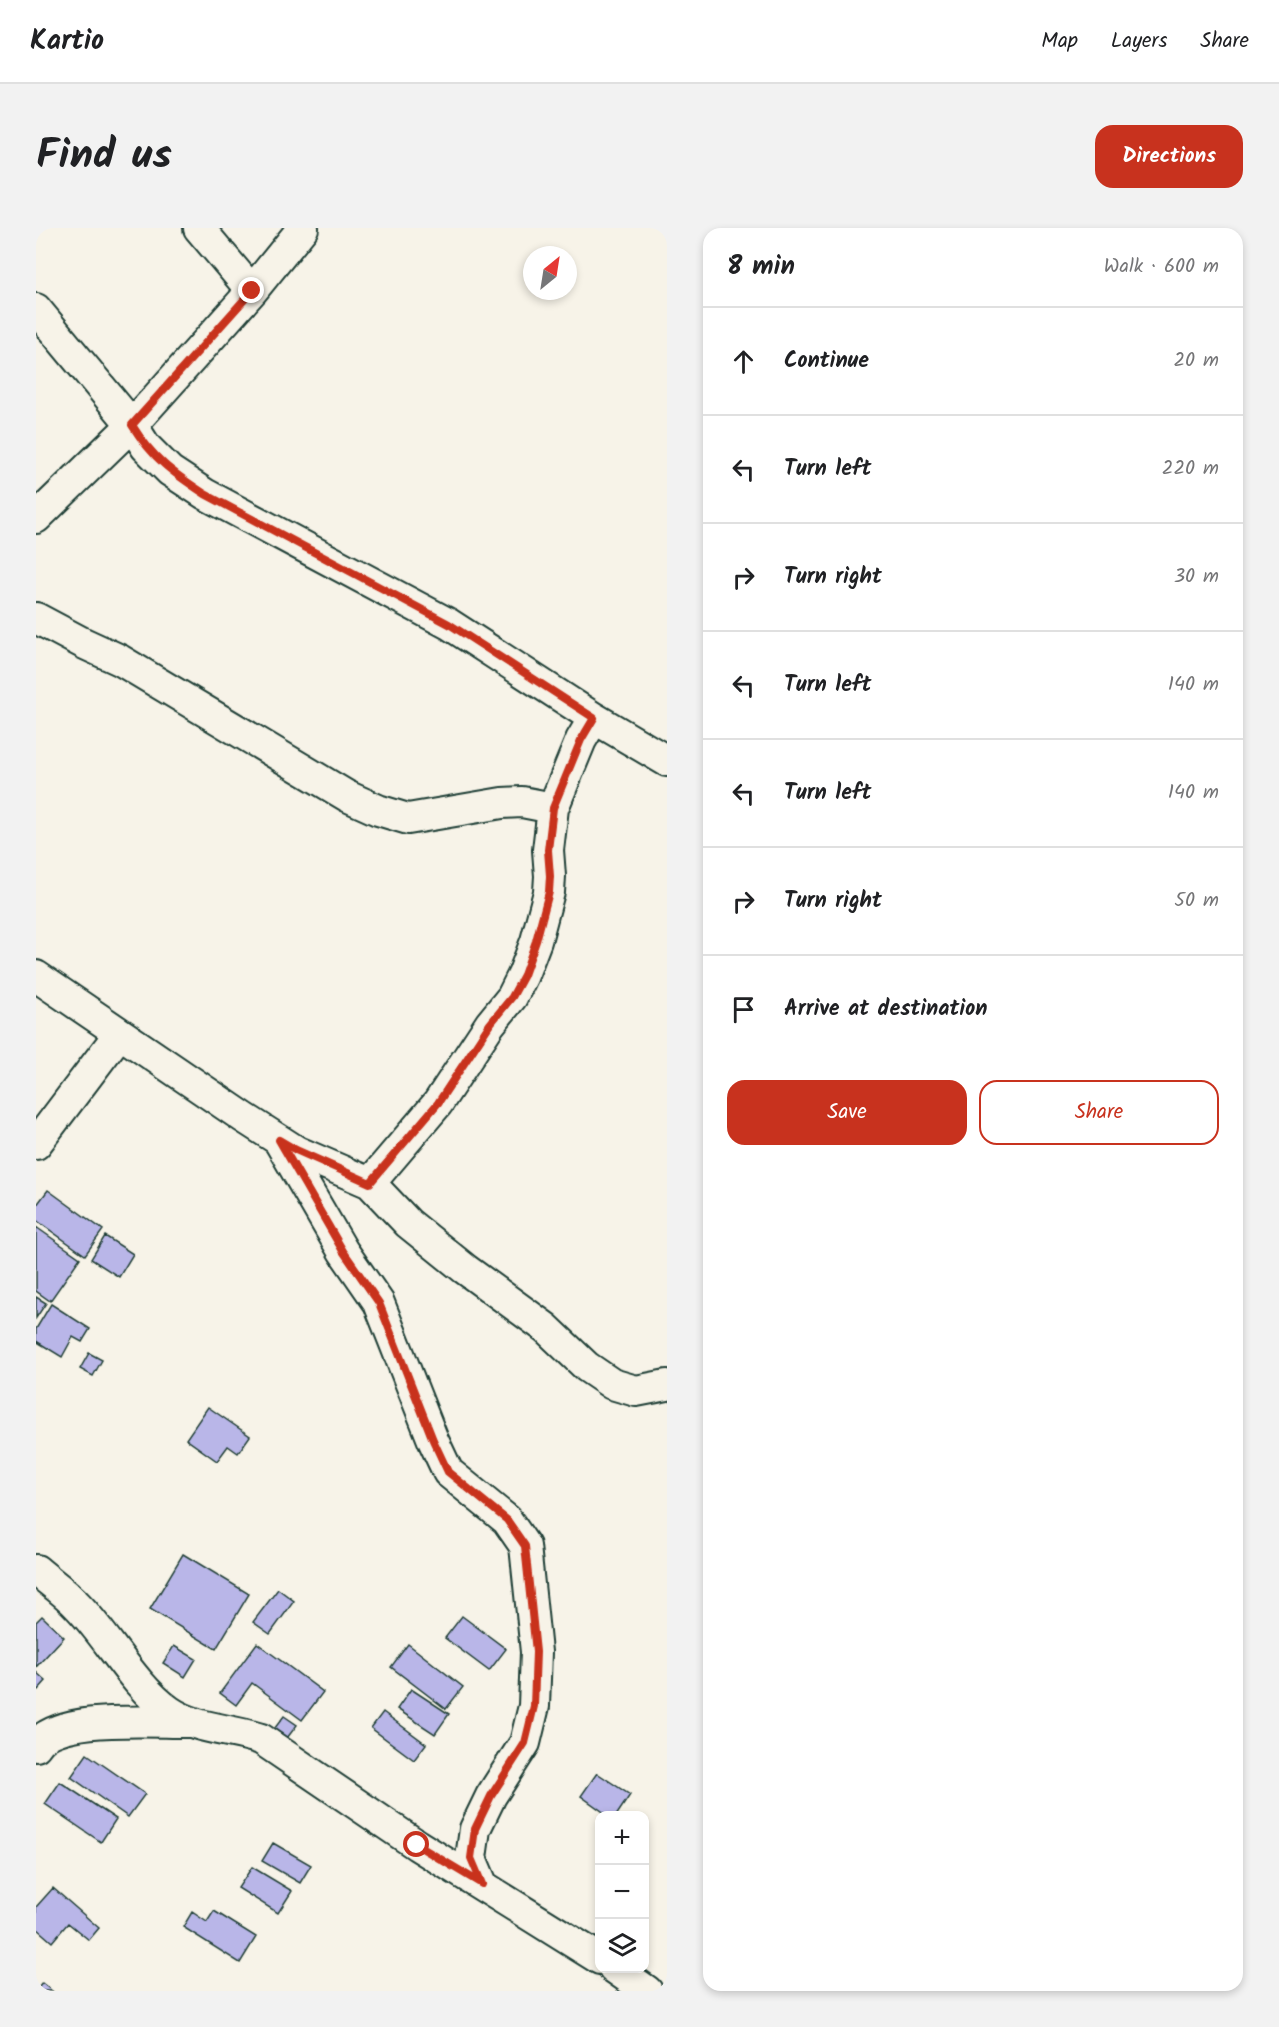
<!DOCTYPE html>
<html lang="en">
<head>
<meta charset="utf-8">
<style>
	:root { --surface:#fff; --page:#f2f2f2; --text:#202124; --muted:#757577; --line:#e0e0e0; --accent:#c8321e }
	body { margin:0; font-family:Kalam,sans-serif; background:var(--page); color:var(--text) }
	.controls { position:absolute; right:18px; bottom:18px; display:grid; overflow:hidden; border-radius:12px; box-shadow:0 3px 9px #0003 }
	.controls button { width:54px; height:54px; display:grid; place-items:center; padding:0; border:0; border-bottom:2px solid var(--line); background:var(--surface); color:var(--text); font:30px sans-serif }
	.compass { position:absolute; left:487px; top:18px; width:54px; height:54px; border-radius:50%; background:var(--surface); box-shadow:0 3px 9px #0003; rotate:30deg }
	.stop { position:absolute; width:18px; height:18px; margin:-14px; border:4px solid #c8321e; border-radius:50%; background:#fff }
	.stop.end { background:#c8321e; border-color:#fff; box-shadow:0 2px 6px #0008 }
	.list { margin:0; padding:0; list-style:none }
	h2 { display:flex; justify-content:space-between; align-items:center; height:78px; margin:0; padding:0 24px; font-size:26px }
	h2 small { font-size:20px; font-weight:400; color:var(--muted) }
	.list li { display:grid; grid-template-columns:39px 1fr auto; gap:18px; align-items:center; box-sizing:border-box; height:108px; padding:0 24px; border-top:2px solid var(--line) }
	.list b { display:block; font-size:22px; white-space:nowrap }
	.list em { font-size:20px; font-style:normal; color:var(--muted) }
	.actions { display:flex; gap:12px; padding:18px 24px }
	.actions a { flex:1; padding:14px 0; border:2px solid var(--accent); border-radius:18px; text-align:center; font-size:21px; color:var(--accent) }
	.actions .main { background:var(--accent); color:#fff }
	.icon { flex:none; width:33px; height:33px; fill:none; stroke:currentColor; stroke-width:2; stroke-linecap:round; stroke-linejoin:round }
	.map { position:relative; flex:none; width:631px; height:1763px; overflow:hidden; border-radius:18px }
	header { display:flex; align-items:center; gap:36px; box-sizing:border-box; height:84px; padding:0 30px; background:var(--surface); border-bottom:2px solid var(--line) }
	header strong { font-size:28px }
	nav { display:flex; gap:33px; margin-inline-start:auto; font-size:21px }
	.intro { display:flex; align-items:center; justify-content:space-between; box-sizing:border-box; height:144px; padding:0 36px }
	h1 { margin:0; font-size:42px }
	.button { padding:15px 27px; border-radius:18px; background:var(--accent); color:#fff; font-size:21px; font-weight:700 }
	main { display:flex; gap:36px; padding:0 36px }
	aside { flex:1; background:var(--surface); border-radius:18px; box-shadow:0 3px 9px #0003 }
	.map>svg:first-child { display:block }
	.building { fill:#b9b6e8; stroke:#1f3d34; stroke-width:1.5 }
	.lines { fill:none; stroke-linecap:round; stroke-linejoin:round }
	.minor-casing { stroke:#1f3d34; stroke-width:34 }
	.minor { stroke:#f7f3e8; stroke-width:30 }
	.route { stroke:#c8321e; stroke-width:8 }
</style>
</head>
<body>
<header>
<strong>Kartio</strong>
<nav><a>Map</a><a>Layers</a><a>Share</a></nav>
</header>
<div class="intro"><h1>Find us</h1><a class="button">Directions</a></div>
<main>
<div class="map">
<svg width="631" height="1763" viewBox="0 0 631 1763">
	<rect width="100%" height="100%" fill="#f7f3e8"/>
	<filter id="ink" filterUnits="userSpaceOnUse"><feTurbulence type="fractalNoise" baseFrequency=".0167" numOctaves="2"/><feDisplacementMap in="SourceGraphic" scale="12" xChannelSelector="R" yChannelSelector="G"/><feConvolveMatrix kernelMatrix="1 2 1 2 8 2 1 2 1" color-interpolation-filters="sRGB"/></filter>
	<g filter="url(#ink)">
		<path class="building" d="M12 962 67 1002 49 1027 0 992V978Z
			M0 999 44 1030 14 1073 0 1063Z
			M69 1008 97 1026 83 1049 55 1031Z
			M0 1069 10 1075 0 1090Z
			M15 1076 54 1101 46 1114 37 1109 26 1129 0 1113V1101Z
			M53 1125 66 1132 57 1148 44 1141Z
			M172 1179 214 1208 202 1225 192 1218 181 1233 150 1211Z
			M147 1326 213 1366 180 1421 114 1381Z
			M242 1361 258 1373 234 1406 217 1394Z
			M6 1388 28 1409 0 1439V1394Z
			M426 1388 470 1421 453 1443 409 1410Z
			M221 1415 287 1464 266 1492 216 1455 200 1477 184 1465Z
			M372 1416 427 1459 410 1481 355 1439Z
			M138 1418 160 1431 149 1449 127 1435Z
			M0 1444 10 1453 2 1462 0 1460Z
			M375 1461 413 1486 399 1506 361 1481Z
			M347 1484 390 1516 378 1532 335 1500Z
			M248 1488 261 1497 248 1514 235 1505Z
			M51 1526 109 1566 92 1589 35 1549Z
			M561 1545 594 1567 580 1588H573L545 1568Z
			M24 1554 80 1591 65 1614 9 1576Z
			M237 1615 275 1637 264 1655 226 1633Z
			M216 1639 256 1663 242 1685 202 1660Z
			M17 1660 63 1700 53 1712 32 1695 16 1714 0 1700V1679Z
			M178 1683 220 1709 204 1735 147 1699 156 1684 171 1694Z
			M6 1755 16 1763H0Z"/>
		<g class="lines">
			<g class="minor-casing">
				<path id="minor" d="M163 0 216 63
					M0 81 96 197 110 219 134 243 169 266 413 396 558 490 631 533
					M0 290 96 197 216 63 267 0
					M0 390 47 415 84 432 311 568 342 582 372 591 466 575 486 574 517 580
					M0 748 207 889 260 923 334 955 402 875 454 796 476 769 487 747 500 713 513 664 514 648 512 622 517 580 545 512 558 490
					M243 913 307 1023 343 1075 397 1212 412 1244 471 1292 489 1318 500 1424 498 1478 489 1515 455 1568 439 1601 435 1630 446 1656
					M0 916 83 806
					M334 955 372 995 429 1041 510 1100 551 1139 576 1156 600 1163 631 1157
					M0 1342C14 1354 30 1365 42 1378 73 1410 97 1457 133 1483 159 1501 195 1501 225 1511L381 1617 564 1731
					M0 1518C20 1485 119 1495 155 1494
					M578 1740 611 1763"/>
			</g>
			<use href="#minor" class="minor"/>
		</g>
	</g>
	<g class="lines" filter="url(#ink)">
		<path class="route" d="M216 63 96 197C117 231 137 245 169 266L413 396 558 490 545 512 517 580 512 622 514 648 513 664 500 713 488 747 476 769 454 796 402 875 334 955 260 922 243 912 307 1023 343 1075 397 1212 412 1244 471 1292 489 1318 500 1424 498 1478 489 1515 455 1568 439 1601 435 1630 446 1656 381 1617"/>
	</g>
</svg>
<div class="controls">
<button>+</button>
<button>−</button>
<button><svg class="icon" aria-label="layers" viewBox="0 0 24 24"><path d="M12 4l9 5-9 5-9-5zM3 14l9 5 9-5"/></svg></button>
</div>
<svg class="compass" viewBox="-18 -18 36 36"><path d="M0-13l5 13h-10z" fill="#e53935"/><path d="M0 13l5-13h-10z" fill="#757577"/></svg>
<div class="stop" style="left:381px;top:1617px"></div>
<div class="stop end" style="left:216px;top:63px"></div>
</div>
<aside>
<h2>8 min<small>Walk · 600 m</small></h2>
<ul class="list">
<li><svg class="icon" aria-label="ahead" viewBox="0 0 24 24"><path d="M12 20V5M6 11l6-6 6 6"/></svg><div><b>Continue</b></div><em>20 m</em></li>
<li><svg class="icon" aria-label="left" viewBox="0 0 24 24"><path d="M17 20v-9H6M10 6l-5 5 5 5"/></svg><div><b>Turn left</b></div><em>220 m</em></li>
<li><svg class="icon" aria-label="right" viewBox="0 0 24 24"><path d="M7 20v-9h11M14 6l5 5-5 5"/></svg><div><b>Turn right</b></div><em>30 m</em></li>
<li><svg class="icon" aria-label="left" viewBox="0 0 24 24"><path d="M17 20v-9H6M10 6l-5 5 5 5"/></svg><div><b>Turn left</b></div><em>140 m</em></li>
<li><svg class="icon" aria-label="left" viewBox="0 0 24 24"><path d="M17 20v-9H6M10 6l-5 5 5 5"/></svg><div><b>Turn left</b></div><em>140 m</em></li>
<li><svg class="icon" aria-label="right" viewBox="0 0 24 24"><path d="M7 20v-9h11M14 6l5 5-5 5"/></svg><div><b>Turn right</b></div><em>50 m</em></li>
<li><svg class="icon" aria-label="arrive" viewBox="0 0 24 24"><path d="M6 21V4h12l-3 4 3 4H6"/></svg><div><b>Arrive at destination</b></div></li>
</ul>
<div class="actions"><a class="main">Save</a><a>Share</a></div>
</aside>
</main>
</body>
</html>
